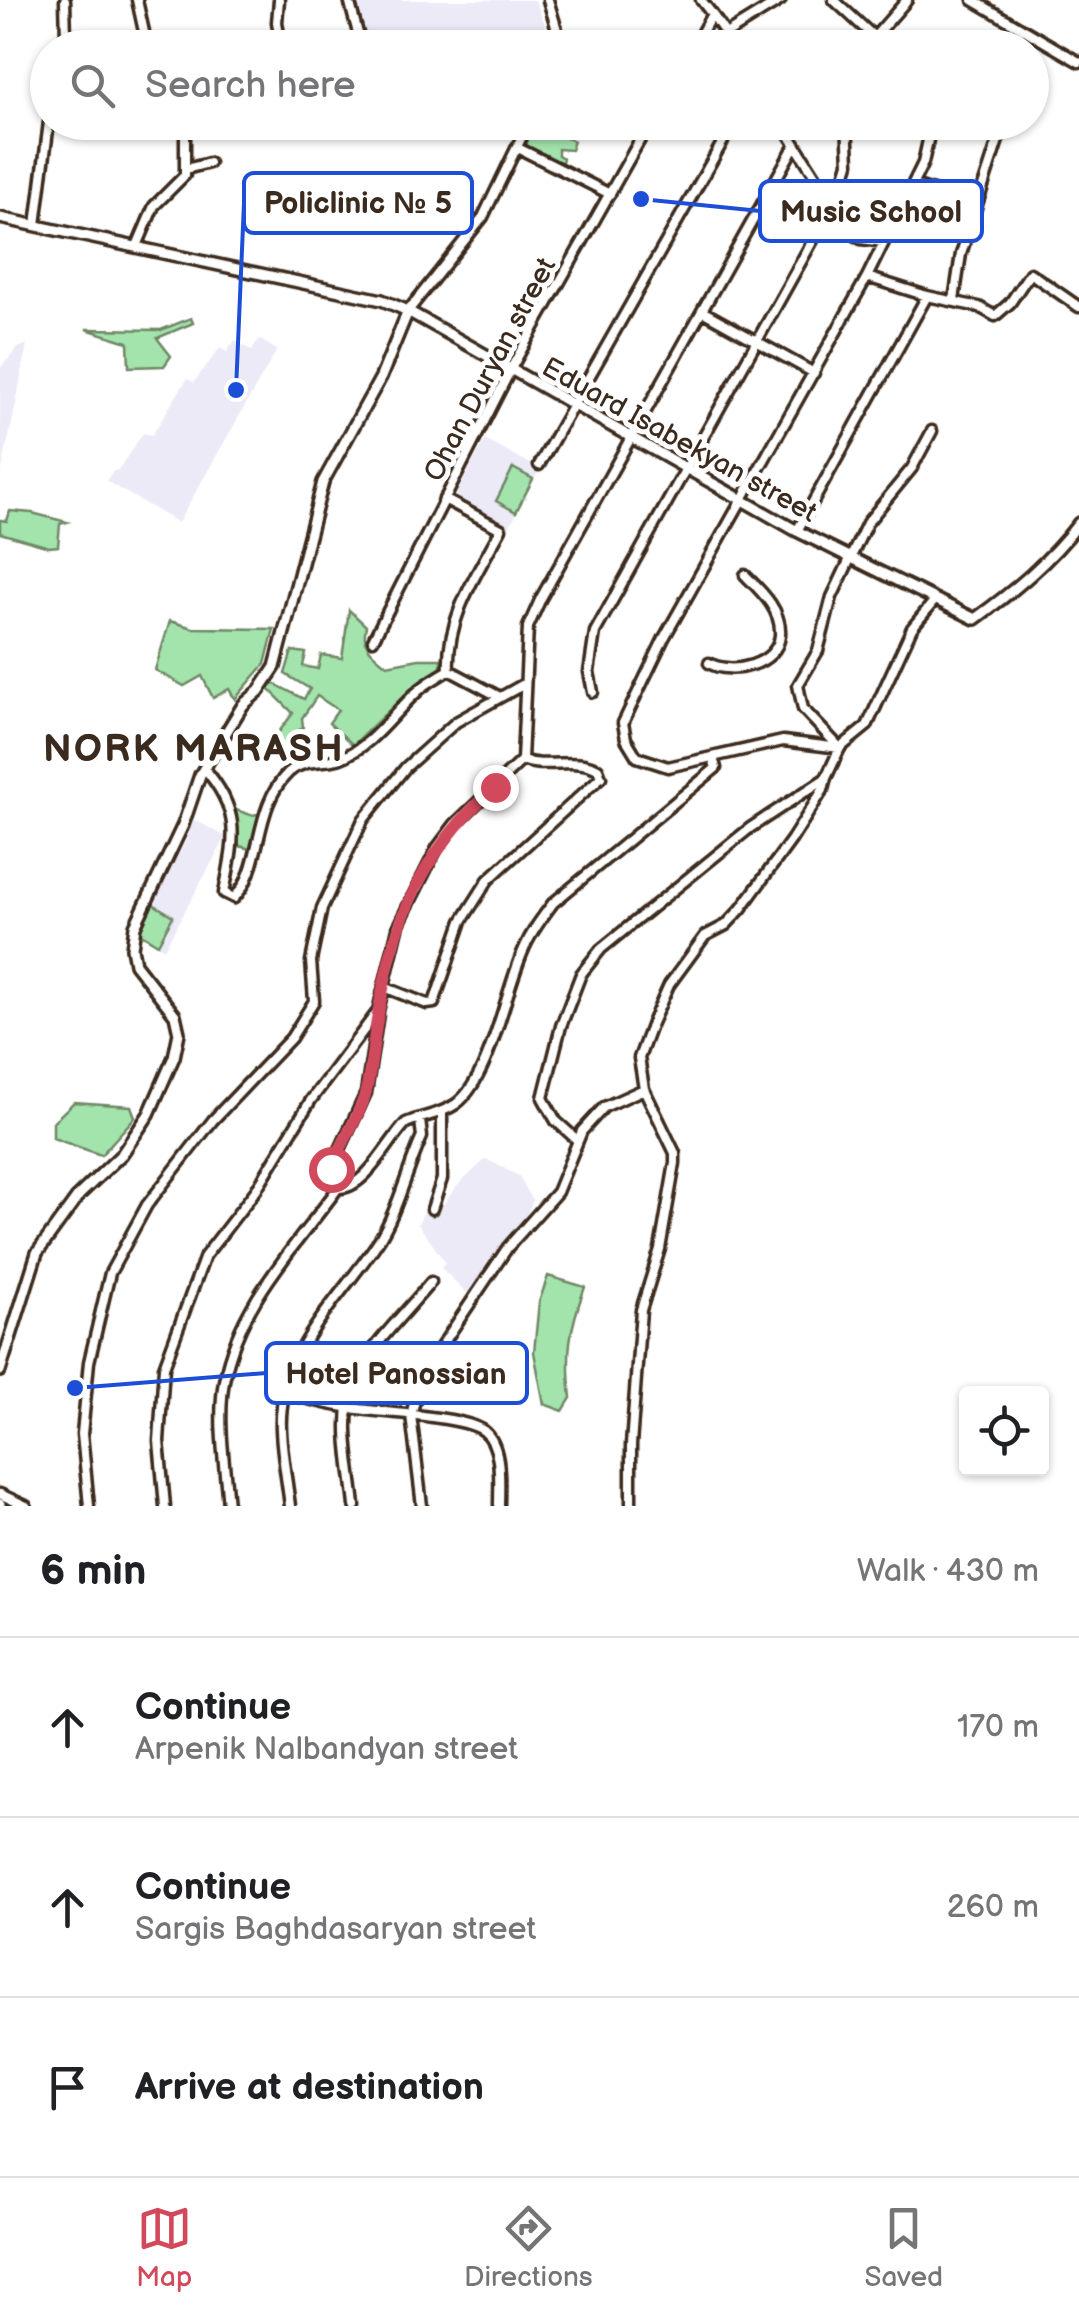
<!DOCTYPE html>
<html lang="en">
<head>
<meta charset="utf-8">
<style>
	:root { --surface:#fff; --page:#f6f6f6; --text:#202124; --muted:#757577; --line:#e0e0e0; --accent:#d1495b }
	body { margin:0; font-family:"Balsamiq Sans",sans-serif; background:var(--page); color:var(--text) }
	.controls { position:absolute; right:30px; bottom:30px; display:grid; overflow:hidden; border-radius:10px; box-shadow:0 2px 8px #0004 }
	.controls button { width:90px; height:90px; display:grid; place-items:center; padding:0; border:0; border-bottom:2px solid var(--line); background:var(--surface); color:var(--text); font:50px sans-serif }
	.stop { position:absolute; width:30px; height:30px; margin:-22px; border:8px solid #d1495b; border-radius:50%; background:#fff }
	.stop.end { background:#d1495b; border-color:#fff; box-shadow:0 2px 10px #0008 }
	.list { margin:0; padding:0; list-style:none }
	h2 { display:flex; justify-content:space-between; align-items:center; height:130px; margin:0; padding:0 40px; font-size:42px }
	h2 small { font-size:32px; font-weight:400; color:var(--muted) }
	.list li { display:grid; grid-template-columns:65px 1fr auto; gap:30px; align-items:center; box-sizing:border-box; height:180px; padding:0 40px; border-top:2px solid var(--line) }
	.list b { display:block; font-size:38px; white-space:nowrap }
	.list p { margin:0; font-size:32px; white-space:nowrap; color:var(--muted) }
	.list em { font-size:32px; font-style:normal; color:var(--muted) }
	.icon { flex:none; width:55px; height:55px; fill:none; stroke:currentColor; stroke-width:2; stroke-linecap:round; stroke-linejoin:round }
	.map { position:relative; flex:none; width:1079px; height:1506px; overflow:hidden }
	.search { position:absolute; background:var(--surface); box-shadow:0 2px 8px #0004; left:30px; right:30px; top:30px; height:110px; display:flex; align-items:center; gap:25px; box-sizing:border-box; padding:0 35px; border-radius:55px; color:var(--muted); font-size:38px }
	.sheet { height:670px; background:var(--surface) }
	nav { display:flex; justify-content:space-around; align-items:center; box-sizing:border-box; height:140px; border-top:2px solid var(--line); background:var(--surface); font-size:28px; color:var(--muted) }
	nav a { display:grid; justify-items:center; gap:5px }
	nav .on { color:var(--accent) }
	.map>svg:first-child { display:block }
	.built { fill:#edeaf8 }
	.green { fill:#a3e4ad; stroke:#6f8766; stroke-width:2.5 }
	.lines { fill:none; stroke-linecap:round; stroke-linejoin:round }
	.minor-casing { stroke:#3b2a1e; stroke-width:15 }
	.major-casing { stroke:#3b2a1e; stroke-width:16 }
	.minor { stroke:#fff; stroke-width:8 }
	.major { stroke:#fff; stroke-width:9 }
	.route { stroke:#d1495b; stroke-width:12 }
	.labels { text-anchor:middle; stroke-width:10; stroke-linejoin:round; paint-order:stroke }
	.street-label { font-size:28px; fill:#3b2a1e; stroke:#fff }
	.district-label { font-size:38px; font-weight:bold; letter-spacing:2.5px; fill:#3b2a1e; stroke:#fff }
	.leader { fill:none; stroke:#1d4ed8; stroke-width:4 }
	.callout-dot { fill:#1d4ed8; stroke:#fff; stroke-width:4 }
	.callout { fill:#fff; stroke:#1d4ed8; stroke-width:4 }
	.callout-label { font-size:30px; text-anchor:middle; font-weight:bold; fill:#3b2a1e }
</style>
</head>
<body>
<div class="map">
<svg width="1079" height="1506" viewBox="0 0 1079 1506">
	<rect width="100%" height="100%" fill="#fff"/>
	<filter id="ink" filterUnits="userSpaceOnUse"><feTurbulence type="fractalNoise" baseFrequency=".01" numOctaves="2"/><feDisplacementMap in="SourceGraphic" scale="20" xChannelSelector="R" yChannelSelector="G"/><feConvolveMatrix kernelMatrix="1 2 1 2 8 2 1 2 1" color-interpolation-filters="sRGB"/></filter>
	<g filter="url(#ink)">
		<path class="built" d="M350 0H535L548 32 542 47H364Z
			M259 339 277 350 178 523 106 481 113 471 118 470 143 433 152 435 187 379 194 382 220 348 227 352 235 340 252 351Z
			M27 344 16 404 0 478V368L18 348Z
			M485 440 540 469 508 529 453 500Z
			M193 819 226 837 164 949 137 932 188 837Z
			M486 1159 519 1176 533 1201 520 1229 511 1238 504 1239 473 1296H470L441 1268 445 1262 418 1224 429 1201 442 1206 458 1185Z"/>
		<path class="green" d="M547 123 557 133 574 141 571 150 558 149V155L563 158 561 165 525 150 532 126H544Z
			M191 318 193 323 157 338 171 356 164 366 129 367 128 342 86 329 161 330Z
			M513 468 533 479 516 512 496 501Z
			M10 511 32 513 67 522 60 524 58 546 49 547 0 533V520L7 521Z
			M349 610 366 626C361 646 372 653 387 665L419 659H441V669L415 685 353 745 329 723 338 710 317 696 302 718 303 727 294 735 297 738 279 751 270 744 293 713 269 689 273 683 304 699 310 689 285 674 292 651 306 653 303 666 318 669 321 655 342 658Z
			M170 621 193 628 274 629 265 664 235 699 229 689 213 698 202 676 184 686 155 670Z
			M233 809 251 815 259 814 251 849 239 846Z
			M153 904 173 916 158 944 138 932Z
			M74 1102 131 1106 135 1117 101 1155 53 1138V1122Z
			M548 1276 585 1287C569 1330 566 1352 571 1398L563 1411 544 1404 534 1352 539 1302Z"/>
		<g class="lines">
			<g class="minor-casing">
				<path id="minor" d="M137 0 146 41 150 48
					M279 0 277 22 281 48
					M349 0 362 48
					M548 0 557 30 553 48
					M834 0 886 48
					M973 0 1079 62
					M712 14 735 48
					M726 34 781 0
					M62 48 66 38 65 0
					M693 48 712 14 701 0
					M865 48 907 0
					M781 122 851 232 861 239 884 242
					M185 128 225 122
					M518 148 610 194
					M186 169 209 163
					M914 185 977 205
					M840 193 849 163 847 122
					M828 195 911 192
					M36 225 49 122
					M137 246 154 206 185 175V122
					M867 277 927 296 979 307 995 316 1010 303 1030 273 1079 307
					M954 300 961 254 1004 122
					M408 311 483 217 529 122
					M702 311 814 373
					M539 465 734 122
					M444 499 501 529C477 574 446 618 449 670
					M797 531 927 296
					M373 640 513 365 650 122
					M709 663C731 676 778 665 780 635 782 610 761 591 745 575
					M449 670 498 696
					M593 692 589 672 595 632 817 233 840 217
					M840 748 783 741 668 767 637 757 626 739 623 723 664 638 867 277 923 163 932 122
					M840 748 803 709 798 685 818 651 832 597 867 523 912 468 932 431
					M204 768C243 813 234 840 224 893L234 898C264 869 252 807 289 772 305 758 324 764 341 758 373 746 392 714 417 692 426 683 438 677 449 670
					M384 987 427 1004 434 1003 462 921 488 880 601 777 598 769C575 756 547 770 522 760
					M576 1139 556 1121 543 1098 561 1026 581 974 601 949 750 828 826 778 840 748 867 726 912 628 935 600
					M338 1188C365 1190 388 1141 406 1123 422 1116 440 1115 456 1104 491 1078 505 990 524 949 531 932 542 918 553 903L716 768 713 758
					M338 1188 332 1181 331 1169 366 1093 378 1014
					M432 1209 442 1179V1111
					M284 1393C304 1398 325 1404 345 1407 375 1413 463 1415 484 1431 503 1446 499 1484 499 1506
					M0 1494 26 1506
					M89 1506 82 1434 89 1362 110 1273 147 1205 213 1120 291 1038 314 1001 311 961 322 908 363 820 406 767 456 722 524 684
					M165 1506 159 1441 164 1367 205 1256 256 1190 311 1100 378 1011 399 924 437 848 455 824 522 760 528 627 541 598 795 145
					M228 1506C225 1466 217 1421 224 1381 238 1305 294 1248 338 1188
					M290 1506C287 1481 282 1455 281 1430 277 1354 339 1301 377 1243 397 1214 407 1169 422 1137L420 1120
					M355 1506C351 1464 338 1415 357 1374 368 1350 412 1305 431 1282
					M422 1506 411 1415 422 1375 508 1247 557 1192 582 1131 604 1107 644 1089
					M631 1506V1445L641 1310 660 1249 675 1163V1153L644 1089 639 1058 652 1023 669 985 705 936 726 925 741 909 792 839 823 790 826 778"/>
			</g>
			<g class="major-casing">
				<path id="major" d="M0 218 382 300 408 311 797 531 975 619C1014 591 1049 562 1079 523
					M0 1371 37 1253 79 1195 122 1154 149 1114 174 1057 179 1033 175 1015 135 964 132 948 135 926 183 825 200 775 243 705 259 691 275 667 323 482 381 377 408 311
					M0 1504V1506"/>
			</g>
			<use href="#minor" class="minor"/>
			<use href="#major" class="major"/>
		</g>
	</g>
	<g class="lines" filter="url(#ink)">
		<path class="route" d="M331 1169C341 1143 359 1119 366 1091 372 1067 373 1040 378 1015 394 919 421 853 495 787"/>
	</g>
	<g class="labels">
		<g class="street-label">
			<text transform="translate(489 369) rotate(-62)" y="10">Ohan Duryan street</text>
			<text transform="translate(680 439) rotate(29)" y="10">Eduard Isabekyan street</text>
		</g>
		<g class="district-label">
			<text x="194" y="761">NORK MARASH</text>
		</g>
	</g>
	<path class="leader" d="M236 390L244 203M641 199L760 211M75 1388L266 1373"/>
	<g class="callout-dot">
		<circle cx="236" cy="390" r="10"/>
		<circle cx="641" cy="199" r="10"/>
		<circle cx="75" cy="1388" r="10"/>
	</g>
	<g class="callout">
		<rect x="244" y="173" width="228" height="60" rx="10"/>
		<rect x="760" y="181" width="222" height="60" rx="10"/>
		<rect x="266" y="1343" width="261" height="60" rx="10"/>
	</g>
	<g class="callout-label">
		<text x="358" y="213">Policlinic № 5</text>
		<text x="871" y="222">Music School</text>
		<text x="396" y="1384">Hotel Panossian</text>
	</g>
</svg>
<div class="controls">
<button><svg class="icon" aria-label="locate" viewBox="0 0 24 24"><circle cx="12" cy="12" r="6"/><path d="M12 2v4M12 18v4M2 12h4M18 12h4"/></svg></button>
</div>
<div class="stop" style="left:331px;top:1169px"></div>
<div class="stop end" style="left:495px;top:787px"></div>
<div class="search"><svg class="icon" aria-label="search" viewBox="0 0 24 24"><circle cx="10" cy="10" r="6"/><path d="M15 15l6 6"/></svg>Search here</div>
</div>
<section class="sheet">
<h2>6 min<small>Walk · 430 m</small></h2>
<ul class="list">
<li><svg class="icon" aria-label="ahead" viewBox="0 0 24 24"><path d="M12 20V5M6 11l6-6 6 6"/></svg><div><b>Continue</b><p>Arpenik Nalbandyan street</p></div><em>170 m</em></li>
<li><svg class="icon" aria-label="ahead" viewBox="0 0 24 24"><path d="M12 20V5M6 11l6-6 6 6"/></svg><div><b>Continue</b><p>Sargis Baghdasaryan street</p></div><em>260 m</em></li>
<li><svg class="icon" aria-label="arrive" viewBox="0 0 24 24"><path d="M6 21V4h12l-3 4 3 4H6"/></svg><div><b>Arrive at destination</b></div></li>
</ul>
</section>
<nav>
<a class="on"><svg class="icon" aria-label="map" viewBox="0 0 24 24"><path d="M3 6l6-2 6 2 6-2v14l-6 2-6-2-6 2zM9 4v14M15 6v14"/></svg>Map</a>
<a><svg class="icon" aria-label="directions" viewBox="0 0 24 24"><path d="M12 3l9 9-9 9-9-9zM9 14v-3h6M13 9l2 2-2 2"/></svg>Directions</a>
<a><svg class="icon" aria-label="saved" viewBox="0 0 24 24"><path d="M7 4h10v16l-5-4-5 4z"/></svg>Saved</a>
</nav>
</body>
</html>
